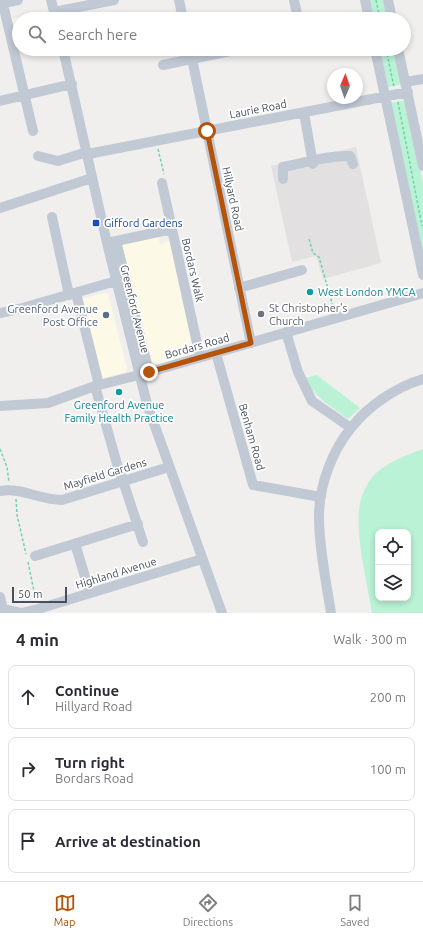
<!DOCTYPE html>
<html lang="en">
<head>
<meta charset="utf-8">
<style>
	:root { --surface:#fff; --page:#f2f2f3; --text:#2b2b33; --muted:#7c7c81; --line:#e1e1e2; --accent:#b45309 }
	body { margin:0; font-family:Ubuntu,sans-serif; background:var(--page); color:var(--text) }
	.controls { position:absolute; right:12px; bottom:12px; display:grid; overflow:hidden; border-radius:8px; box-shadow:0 2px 6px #0003 }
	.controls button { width:36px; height:36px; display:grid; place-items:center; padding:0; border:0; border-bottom:1px solid var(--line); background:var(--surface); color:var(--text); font:20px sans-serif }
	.compass { position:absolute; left:327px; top:68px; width:36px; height:36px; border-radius:50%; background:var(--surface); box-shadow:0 2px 6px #0003; rotate:2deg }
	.scale { position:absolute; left:12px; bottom:10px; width:55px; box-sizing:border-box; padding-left:4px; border:2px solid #454f5d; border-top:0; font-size:11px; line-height:14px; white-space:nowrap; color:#454f5d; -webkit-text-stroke:3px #fff; paint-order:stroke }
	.stop { position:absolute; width:12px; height:12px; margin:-9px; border:3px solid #b45309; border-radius:50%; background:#fff }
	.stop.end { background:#b45309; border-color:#fff; box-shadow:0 1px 4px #0008 }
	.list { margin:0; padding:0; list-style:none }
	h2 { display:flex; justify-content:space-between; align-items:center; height:52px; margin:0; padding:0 16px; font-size:17px }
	h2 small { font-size:13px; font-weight:400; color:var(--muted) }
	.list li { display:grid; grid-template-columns:26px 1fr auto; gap:12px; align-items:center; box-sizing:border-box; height:64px; margin:0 8px 8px; padding:0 8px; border:1px solid var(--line); border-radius:8px }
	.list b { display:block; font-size:15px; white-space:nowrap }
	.list p { margin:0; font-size:13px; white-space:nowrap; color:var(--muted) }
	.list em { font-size:13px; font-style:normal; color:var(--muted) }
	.icon { flex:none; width:22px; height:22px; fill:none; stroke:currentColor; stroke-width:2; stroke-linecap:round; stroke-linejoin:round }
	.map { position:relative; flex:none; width:423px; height:613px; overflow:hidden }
	.search { position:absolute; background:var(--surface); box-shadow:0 2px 6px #0003; left:12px; right:12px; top:12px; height:44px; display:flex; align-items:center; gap:10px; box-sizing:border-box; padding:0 14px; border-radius:22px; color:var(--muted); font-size:15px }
	.sheet { height:268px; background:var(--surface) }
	nav { display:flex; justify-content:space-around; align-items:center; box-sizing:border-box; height:56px; border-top:1px solid var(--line); background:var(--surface); font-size:11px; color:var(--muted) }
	nav a { display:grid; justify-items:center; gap:2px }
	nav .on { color:var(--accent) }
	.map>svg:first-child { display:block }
	.commercial { fill:#fdf9e7 }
	.education { fill:#e2e0e0 }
	.green { fill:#baf2d6; fill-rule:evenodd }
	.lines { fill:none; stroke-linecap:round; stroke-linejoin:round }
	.path { stroke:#6fd2ae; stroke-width:1.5; stroke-dasharray:3 2; stroke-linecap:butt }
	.minor { stroke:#c1c9d5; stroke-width:10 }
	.route { stroke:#b45309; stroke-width:5 }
	.transit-dot { fill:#1a4fb4; stroke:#fff; stroke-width:1.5 }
	.culture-dot { fill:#0f9aa8; stroke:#fff; stroke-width:1.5 }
	.worship-dot { fill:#6b7280; stroke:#fff; stroke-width:1.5 }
	.service-dot { fill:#5c6f8a; stroke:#fff; stroke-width:1.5 }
	.labels { text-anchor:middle; stroke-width:3.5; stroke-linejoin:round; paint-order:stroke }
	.street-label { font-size:11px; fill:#454f5d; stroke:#fff }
	.transit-label { font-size:11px; fill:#164399; stroke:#fff; text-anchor:start }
	.culture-label { font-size:11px; fill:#0d838f; stroke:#fff; text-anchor:start }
	.worship-label { font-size:11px; fill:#5b616d; stroke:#fff; text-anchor:start }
	.service-label { font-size:11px; fill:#4e5e75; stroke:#fff; text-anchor:end }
</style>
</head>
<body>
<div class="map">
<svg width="423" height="613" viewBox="0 0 423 613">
	<rect width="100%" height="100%" fill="#f1efee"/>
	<path class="commercial" d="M46 11 48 19H19V31L11 33 7 20Z
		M158 236 160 244 172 240 196 350 194 354 157 365 150 362 122 244Z
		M105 293 108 294 127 369 125 372 100 379 79 299Z"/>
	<path class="education" d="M356 147 381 263 323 279 316 256 292 262 271 166Z"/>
	<path class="green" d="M369 0H384L388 19H374Z
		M380 49H395L402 84 388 87Z
		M406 100 423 183V252L391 103Z
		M317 375 360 408 348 419C334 408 312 396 306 378Z
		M423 449V613H372C367 582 356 540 359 510 360 498 366 483 375 474 388 462 406 455 423 449ZM378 532H408V598H378Z"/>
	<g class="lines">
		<path class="path" d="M376 0 380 19
			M386 49 394 87
			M398 102 422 226
			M158 149 164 174
			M309 239 313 253 319 257 334 310
			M0 449 7 467 9 482
			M16 499 17 515 26 554
			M28 562 36 601"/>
		<path class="minor" d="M2 0 33 131
			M51 0 56 19
			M179 0 183 19
			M294 0 298 19
			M365 0 369 19
			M388 0 392 19
			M0 4 18 0
			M54 12 114 0
			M63 49 107 243 147 404 222 613
			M190 49 251 343
			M375 49 423 275
			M398 49 423 166
			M163 65 240 49
			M406 82 423 79
			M0 101 72 84
			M304 113 313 164
			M88 154 408 92
			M38 156 58 161 87 152
			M283 179V167C305 163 328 155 350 156L353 164
			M162 183 172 229
			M0 208 92 178
			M52 217 69 295
			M116 241 149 372
			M107 243 172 229 200 357
			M239 288 302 270
			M76 293 99 385
			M0 313 19 309 116 281
			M286 332 298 372 312 401 351 428
			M216 353 253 485 321 497
			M95 386 119 471 123 481 143 542
			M0 406 48 403 95 386 139 375 423 293
			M0 491C21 487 40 500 62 500L169 467
			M76 547 90 593
			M35 556 138 524
			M0 597 3 609 21 613 38 609 202 559
			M331 613C326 581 319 548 319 516 319 486 332 451 351 428 368 406 396 387 423 379"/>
	</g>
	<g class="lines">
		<path class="route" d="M149 372 251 343 207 131"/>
	</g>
	<rect class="transit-dot" x="92" y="219" width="8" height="8" rx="2"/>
	<g class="culture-dot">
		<circle cx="310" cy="292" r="4"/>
		<circle cx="119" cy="392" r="4"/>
	</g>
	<circle class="worship-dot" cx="261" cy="314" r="4"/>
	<circle class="service-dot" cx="106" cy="315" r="4"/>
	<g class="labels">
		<g class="street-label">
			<text transform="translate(258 109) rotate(-11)" y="4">Laurie Road</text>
			<text transform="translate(233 199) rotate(78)" y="4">Hillyard Road</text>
			<text transform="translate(193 270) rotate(77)" y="4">Bordars Walk</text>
			<text transform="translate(135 309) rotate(76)" y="4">Greenford Avenue</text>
			<text transform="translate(197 346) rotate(-16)" y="4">Bordars Road</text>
			<text transform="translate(252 437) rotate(74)" y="4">Benham Road</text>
			<text transform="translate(105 474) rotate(-17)" y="4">Mayfield Gardens</text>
			<text transform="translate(116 573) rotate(-17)" y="4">Highland Avenue</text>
		</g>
		<g class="transit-label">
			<text x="104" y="227">Gifford Gardens</text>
		</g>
		<g class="culture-label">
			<text x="318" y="296">West London YMCA</text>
			<text x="119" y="409" text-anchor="middle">Greenford Avenue<tspan x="119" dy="13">Family Health Practice</tspan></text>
		</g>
		<g class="worship-label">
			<text x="269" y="312">St Christopher's<tspan x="269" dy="13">Church</tspan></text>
		</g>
		<g class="service-label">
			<text x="98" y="313">Greenford Avenue<tspan x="98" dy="13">Post Office</tspan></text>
		</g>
	</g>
</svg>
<div class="controls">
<button><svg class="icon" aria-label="locate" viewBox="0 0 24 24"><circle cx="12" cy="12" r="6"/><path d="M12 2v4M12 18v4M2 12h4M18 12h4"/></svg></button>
<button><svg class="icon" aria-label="layers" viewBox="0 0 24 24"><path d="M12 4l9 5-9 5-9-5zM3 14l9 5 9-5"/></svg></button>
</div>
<svg class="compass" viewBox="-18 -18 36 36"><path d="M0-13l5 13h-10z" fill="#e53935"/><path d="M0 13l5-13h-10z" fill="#7c7c81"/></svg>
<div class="scale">50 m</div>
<div class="stop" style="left:207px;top:131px"></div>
<div class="stop end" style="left:149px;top:372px"></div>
<div class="search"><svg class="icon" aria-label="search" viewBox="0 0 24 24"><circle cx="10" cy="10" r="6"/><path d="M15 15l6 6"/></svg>Search here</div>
</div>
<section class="sheet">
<h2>4 min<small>Walk · 300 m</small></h2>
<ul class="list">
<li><svg class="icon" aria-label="ahead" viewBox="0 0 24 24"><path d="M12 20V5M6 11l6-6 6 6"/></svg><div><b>Continue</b><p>Hillyard Road</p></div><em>200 m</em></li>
<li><svg class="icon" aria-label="right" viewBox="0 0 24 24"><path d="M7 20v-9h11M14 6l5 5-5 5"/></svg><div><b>Turn right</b><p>Bordars Road</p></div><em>100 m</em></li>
<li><svg class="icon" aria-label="arrive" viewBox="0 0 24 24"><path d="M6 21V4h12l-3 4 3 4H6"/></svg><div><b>Arrive at destination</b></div></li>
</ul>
</section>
<nav>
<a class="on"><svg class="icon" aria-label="map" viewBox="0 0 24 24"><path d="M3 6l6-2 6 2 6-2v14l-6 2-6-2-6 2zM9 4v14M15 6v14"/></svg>Map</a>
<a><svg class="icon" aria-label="directions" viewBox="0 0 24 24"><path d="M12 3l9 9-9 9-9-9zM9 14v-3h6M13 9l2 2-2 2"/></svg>Directions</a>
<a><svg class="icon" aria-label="saved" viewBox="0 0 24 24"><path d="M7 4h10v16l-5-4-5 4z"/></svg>Saved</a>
</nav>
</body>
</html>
